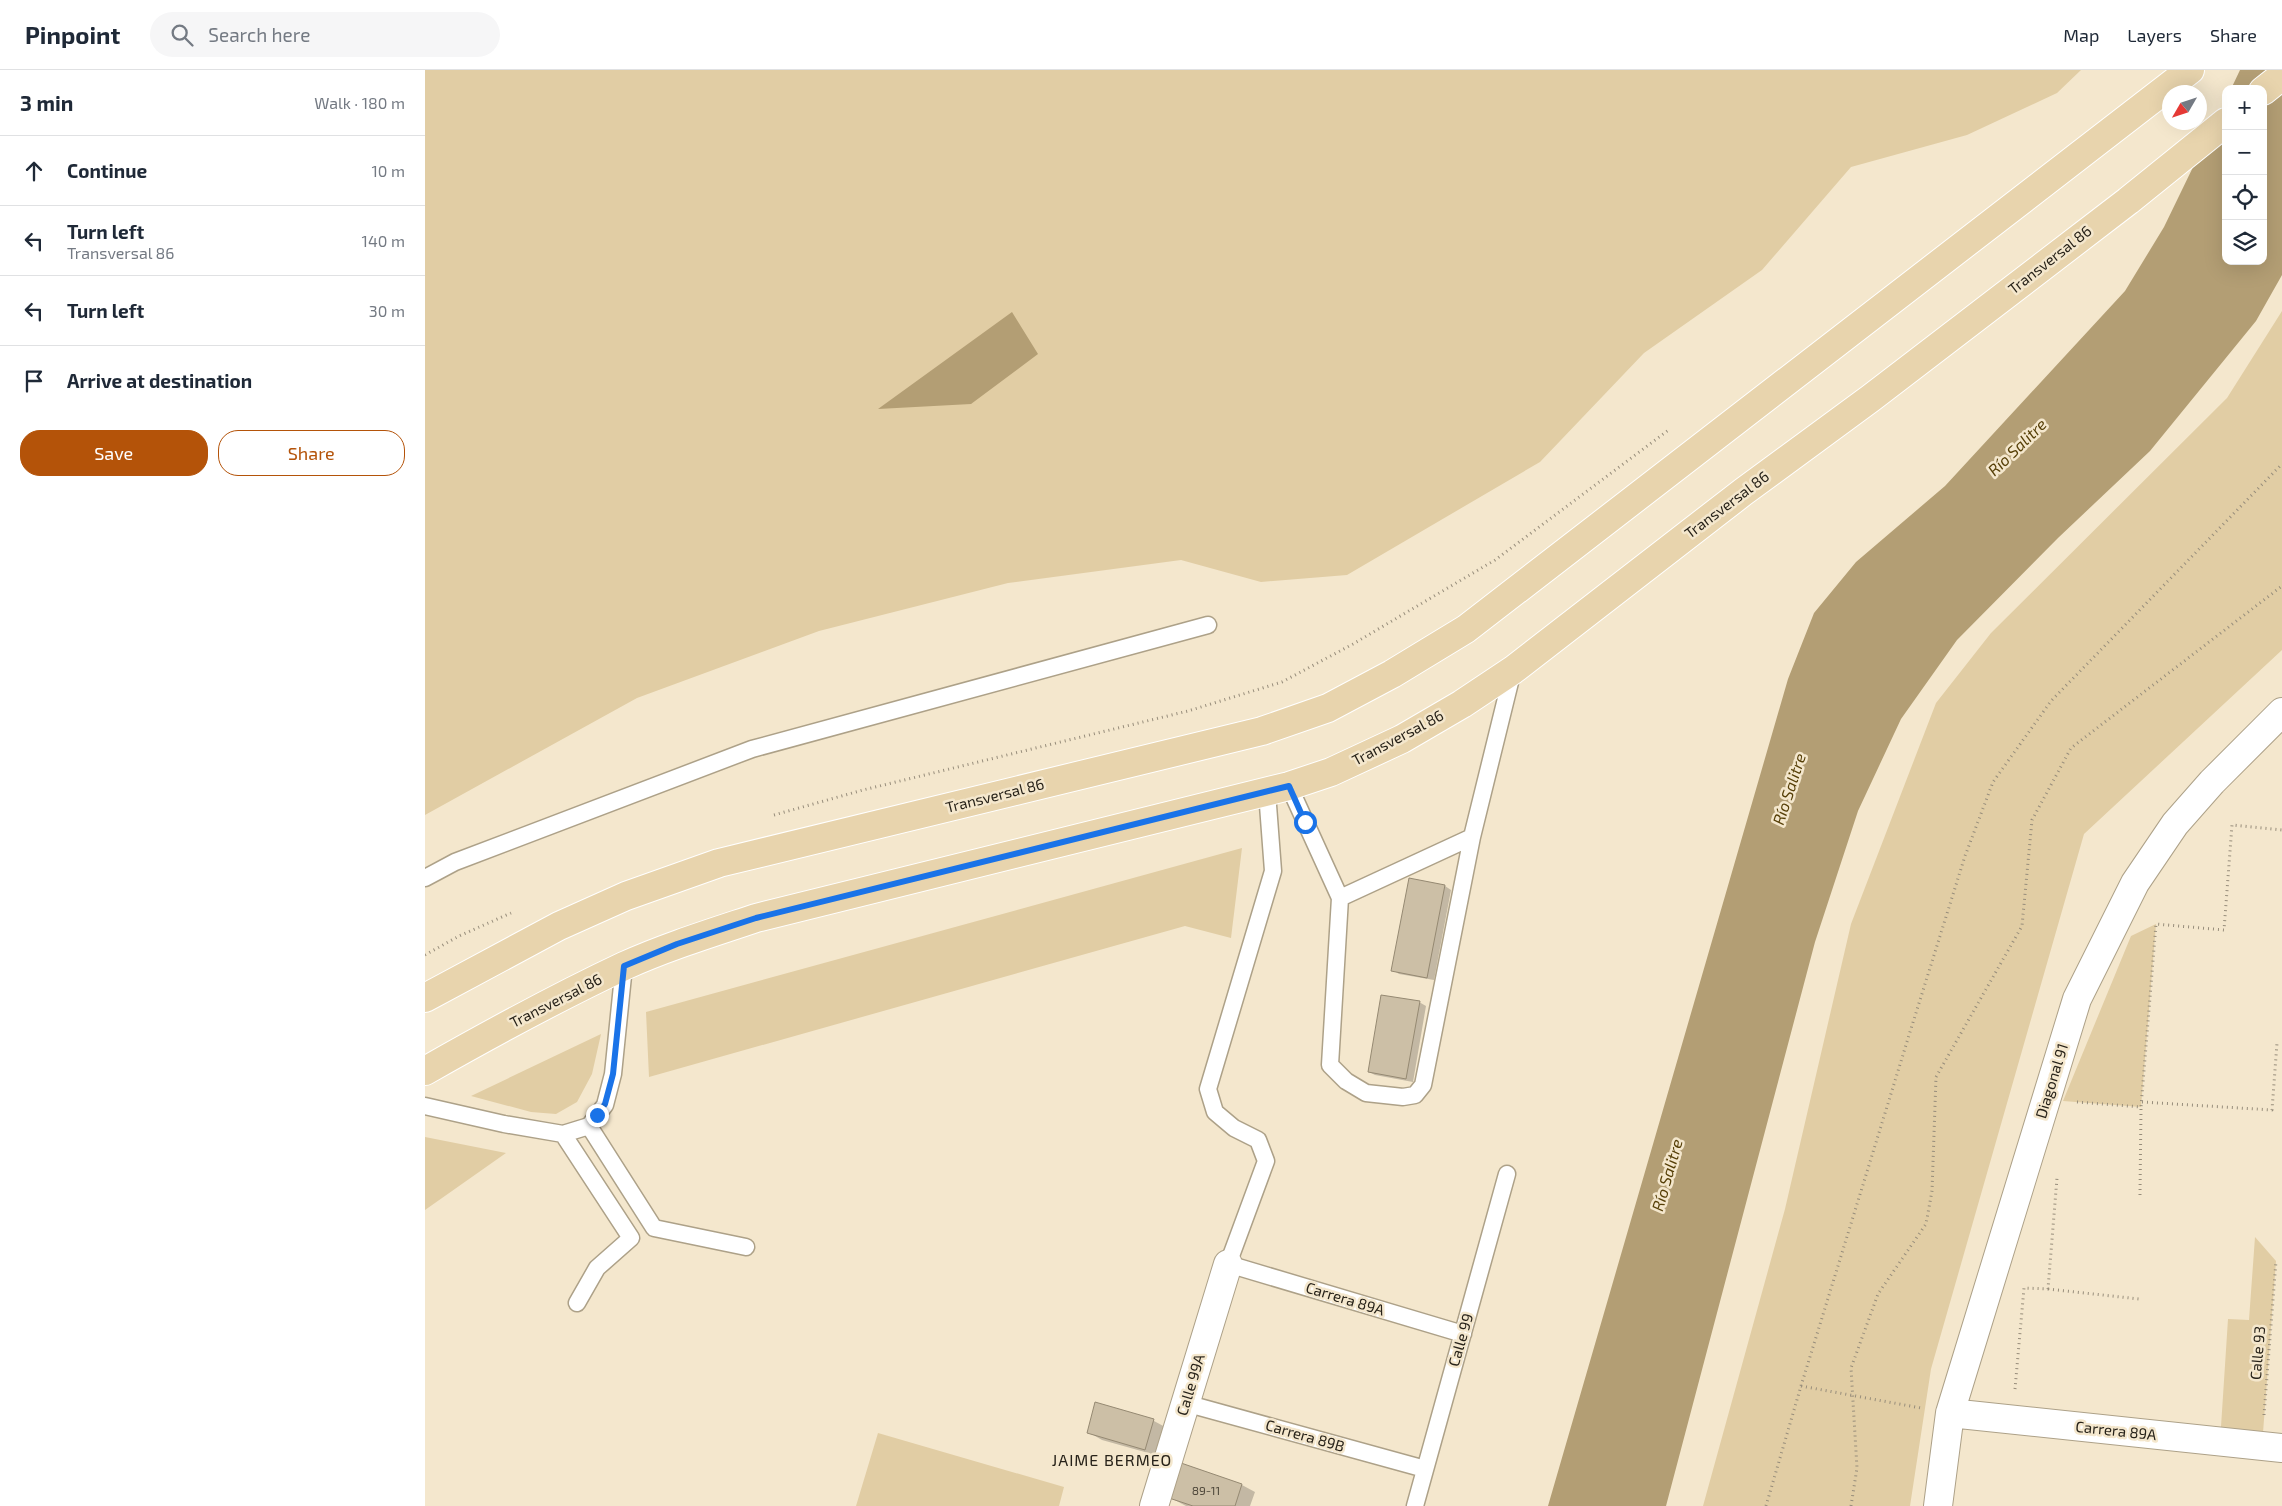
<!DOCTYPE html>
<html lang="en">
<head>
<meta charset="utf-8">
<style>
	:root { --surface:#fff; --page:#f6f6f7; --text:#1f2937; --muted:#747a83; --line:#e0e1e3; --accent:#b45309 }
	body { margin:0; font-family:"Exo 2",sans-serif; background:var(--page); color:var(--text) }
	.controls { position:absolute; right:15px; top:15px; display:grid; overflow:hidden; border-radius:10px; box-shadow:0 5px 20px #0002 }
	.controls button { width:45px; height:45px; display:grid; place-items:center; padding:0; border:0; border-bottom:1px solid var(--line); background:var(--surface); color:var(--text); font:25px sans-serif }
	.compass { position:absolute; left:1737px; top:15px; width:45px; height:45px; border-radius:50%; background:var(--surface); box-shadow:0 5px 20px #0002; rotate:231deg }
	.stop { position:absolute; width:15px; height:15px; margin:-11px; border:4px solid #1a73e8; border-radius:50%; background:#fff }
	.stop.end { background:#1a73e8; border-color:#fff; box-shadow:0 1px 5px #0008 }
	.list { margin:0; padding:0; list-style:none }
	h2 { display:flex; justify-content:space-between; align-items:center; height:65px; margin:0; padding:0 20px; font-size:21px }
	h2 small { font-size:16px; font-weight:400; color:var(--muted) }
	.list li { display:grid; grid-template-columns:32px 1fr auto; gap:15px; align-items:center; box-sizing:border-box; height:70px; padding:0 20px; border-top:1px solid var(--line) }
	.list b { display:block; font-size:19px; white-space:nowrap }
	.list p { margin:0; font-size:16px; white-space:nowrap; color:var(--muted) }
	.list em { font-size:16px; font-style:normal; color:var(--muted) }
	.actions { display:flex; gap:10px; padding:15px 20px }
	.actions a { flex:1; padding:11px 0; border:1px solid var(--accent); border-radius:20px; text-align:center; font-size:18px; color:var(--accent) }
	.actions .main { background:var(--accent); color:#fff }
	.icon { flex:none; width:28px; height:28px; fill:none; stroke:currentColor; stroke-width:2; stroke-linecap:round; stroke-linejoin:round }
	.map { position:relative; flex:none; width:1857px; height:1436px; overflow:hidden }
	header { display:flex; align-items:center; gap:30px; box-sizing:border-box; height:70px; padding:0 25px; background:var(--surface); border-bottom:1px solid var(--line) }
	header strong { font-size:24px }
	nav { display:flex; gap:28px; margin-inline-start:auto; font-size:18px }
	.search { width:350px; height:45px; background:var(--page); display:flex; align-items:center; gap:12px; box-sizing:border-box; padding:0 18px; border-radius:28px; color:var(--muted); font-size:19px }
	main { display:flex }
	aside { flex:1; background:var(--surface) }
	.map>svg:first-child { display:block }
	.green { fill:#e1cda4 }
	.water { fill:#b39e74 }
	.shadow { fill:#0003 }
	.building { fill:#ccbfa6; stroke:#958972 }
	.lines { fill:none; stroke-linecap:round; stroke-linejoin:round }
	.service-casing { stroke:#ada188; stroke-width:19 }
	.minor-casing { stroke:#ada188; stroke-width:30 }
	.primary-casing { stroke:#fff; stroke-width:30 }
	.path { stroke:#978d7b; stroke-width:3; stroke-dasharray:1 4; stroke-linecap:butt }
	.service { stroke:#fff; stroke-width:16 }
	.minor { stroke:#fff; stroke-width:28 }
	.primary { stroke:#e8d4ad; stroke-width:28 }
	.route { stroke:#1a73e8; stroke-width:6 }
	.labels { text-anchor:middle; stroke-width:5; stroke-linejoin:round; paint-order:stroke }
	.number-label { font-size:12px; fill:#50493c }
	.street-label { font-size:15px; fill:#272219; stroke:#f4e7cd }
	.water-label { font-size:16px; font-style:italic; fill:#563f07; stroke:#f4e7cd }
	.neighbourhood-label { font-size:16px; letter-spacing:1px; fill:#272219; stroke:#f4e7cd }
</style>
</head>
<body>
<header>
<strong>Pinpoint</strong>
<div class="search"><svg class="icon" aria-label="search" viewBox="0 0 24 24"><circle cx="10" cy="10" r="6"/><path d="M15 15l6 6"/></svg>Search here</div>
<nav><a>Map</a><a>Layers</a><a>Share</a></nav>
</header>
<main>
<aside>
<h2>3 min<small>Walk · 180 m</small></h2>
<ul class="list">
<li><svg class="icon" aria-label="ahead" viewBox="0 0 24 24"><path d="M12 20V5M6 11l6-6 6 6"/></svg><div><b>Continue</b></div><em>10 m</em></li>
<li><svg class="icon" aria-label="left" viewBox="0 0 24 24"><path d="M17 20v-9H6M10 6l-5 5 5 5"/></svg><div><b>Turn left</b><p>Transversal 86</p></div><em>140 m</em></li>
<li><svg class="icon" aria-label="left" viewBox="0 0 24 24"><path d="M17 20v-9H6M10 6l-5 5 5 5"/></svg><div><b>Turn left</b></div><em>30 m</em></li>
<li><svg class="icon" aria-label="arrive" viewBox="0 0 24 24"><path d="M6 21V4h12l-3 4 3 4H6"/></svg><div><b>Arrive at destination</b></div></li>
</ul>
<div class="actions"><a class="main">Save</a><a>Share</a></div>
</aside>
<div class="map">
<svg width="1857" height="1436" viewBox="0 0 1857 1436">
	<rect width="100%" height="100%" fill="#f4e7cd"/>
	<path class="green" d="M0 0H1656L1632 23 1542 65 1426 97 1337 200 1219 283 1115 392 922 505 836 512 756 490 583 513 394 561 212 628 0 745Z
		M1857 241V580L1659 764 1506 1299 1485 1436H1278L1360 1139 1426 854 1511 633 1566 563 1802 328Z
		M817 778 806 868 760 856 224 1007 221 942Z
		M1731 854 1716 1037 1638 1031 1706 866Z
		M176 964 167 1004 152 1032 131 1044 106 1042 46 1026Z
		M0 1067 81 1083 0 1140Z
		M1830 1167 1851 1191 1837 1376 1795 1372 1803 1249 1824 1250Z
		M453 1363 639 1417 634 1436H431Z"/>
	<path class="water" d="M1815 0H1857V205L1831 251 1725 381 1633 468 1532 570 1476 649 1433 741 1390 872 1241 1436H1123L1363 609 1389 543 1431 492 1520 416 1700 221 1739 157 1801 29V191H1838V19H1806Z
		M587 242 613 284 546 334 453 339Z"/>
	<path class="shadow" d="M985 809 1020 816 1026 820 1009 910 974 904 968 900Z
		M994 932 1001 936 988 1012 950 1005 944 1002Z
		M729 1351 742 1358 734 1386 677 1370 663 1362Z
		M817 1415 830 1422 825 1436H761L746 1428Z"/>
	<path class="building" d="M984 808 1020 815 1002 908 966 901Z
		M956 925 995 931 981 1009 943 1002Z
		M670 1332 729 1349 720 1380 662 1363Z
		M756 1393 817 1414 810 1436H768L744 1428Z"/>
	<g class="lines">
		<g class="service-casing">
			<path id="service" d="M864 716 915 828 1047 767 1088 600
				M842 722 848 801 783 1019 790 1042 809 1058 833 1070 841 1091 803 1194 1038 1264
				M0 808 30 792 327 679 783 555
				M915 828 905 995 921 1011 941 1023 978 1027 990 1025 998 1015 1047 767
				M0 1036 79 1054 138 1064 164 1056 180 1035 188 1004 199 896
				M164 1056 229 1158 321 1177
				M138 1064 206 1168 172 1198 152 1233
				M760 1333 1000 1399
				M990 1436 1082 1104"/>
		</g>
		<g class="minor-casing">
			<path id="minor" d="M1525 1343 1857 1378
				M729 1436 803 1194
				M1513 1436 1525 1343 1652 929 1710 813 1750 754 1787 712 1857 642"/>
		</g>
		<g class="primary-casing">
			<path id="primary" d="M1838 21 1857 6
				M0 928 134 856 201 826 294 793 837 661 903 638 967 604 1041 559 1765 0
				M0 1001C65 964 131 928 199 896 241 877 286 863 331 848L864 716 906 702 977 669 1037 634 1088 600 1318 422 1446 328 1703 131 1801 52"/>
		</g>
		<path class="path" d="M349 745 438 720 763 641 857 612 928 574 1070 490 1245 359
			M0 885 34 866 86 843
			M1652 1032 1716 1037 1731 854 1799 860 1807 755 1857 760
			M1717 1032 1847 1040 1852 973
			M1715 1125 1716 1037
			M1623 1219 1714 1229
			M1376 1316 1496 1338
			M1590 1319 1599 1218 1623 1219 1632 1108
			M1839 1345 1851 1191
			M1341 1436 1376 1316 1485 962 1540 786 1568 712 1626 631 1857 394
			M1426 1436 1432 1398 1426 1298 1453 1224 1501 1154 1507 1121 1511 1007 1597 856 1607 750 1646 678 1857 516"/>
		<use href="#service" class="service"/>
		<use href="#minor" class="minor"/>
		<use href="#primary" class="primary"/>
	</g>
	<g class="lines">
		<path class="route" d="M172 1045 180 1034 188 1004 199 896 252 874 331 848 864 716 880 752"/>
	</g>
	<g class="labels">
		<g class="number-label">
			<text x="781" y="1425">89-11</text>
		</g>
		<g class="street-label">
			<text transform="translate(1625 190) rotate(-38)" y="5">Transversal 86</text>
			<text transform="translate(1302 435) rotate(-37)" y="5">Transversal 86</text>
			<text transform="translate(973 668) rotate(-28)" y="5">Transversal 86</text>
			<text transform="translate(570 726) rotate(-14)" y="5">Transversal 86</text>
			<text transform="translate(131 931) rotate(-27)" y="5">Transversal 86</text>
			<text transform="translate(1627 1011) rotate(-73)" y="5">Diagonal 91</text>
			<text transform="translate(920 1229) rotate(17)" y="5">Carrera 89A</text>
			<text transform="translate(1036 1270) rotate(-74)" y="5">Calle 99</text>
			<text transform="translate(1833 1283) rotate(-85)" y="5">Calle 93</text>
			<text transform="translate(766 1315) rotate(-73)" y="5">Calle 99A</text>
			<text transform="translate(1691 1361) rotate(6)" y="5">Carrera 89A</text>
			<text transform="translate(880 1366) rotate(16)" y="5">Carrera 89B</text>
		</g>
		<g class="water-label">
			<text transform="translate(1592 377) rotate(-44)" y="6">Río Salitre</text>
			<text transform="translate(1364 719) rotate(-72)" y="6">Río Salitre</text>
			<text transform="translate(1242 1105) rotate(-74)" y="6">Río Salitre</text>
		</g>
		<g class="neighbourhood-label">
			<text x="687" y="1396">JAIME BERMEO</text>
		</g>
	</g>
</svg>
<div class="controls">
<button>+</button>
<button>−</button>
<button><svg class="icon" aria-label="locate" viewBox="0 0 24 24"><circle cx="12" cy="12" r="6"/><path d="M12 2v4M12 18v4M2 12h4M18 12h4"/></svg></button>
<button><svg class="icon" aria-label="layers" viewBox="0 0 24 24"><path d="M12 4l9 5-9 5-9-5zM3 14l9 5 9-5"/></svg></button>
</div>
<svg class="compass" viewBox="-18 -18 36 36"><path d="M0-13l5 13h-10z" fill="#e53935"/><path d="M0 13l5-13h-10z" fill="#747a83"/></svg>
<div class="stop" style="left:880px;top:752px"></div>
<div class="stop end" style="left:172px;top:1045px"></div>
</div>
</main>
</body>
</html>
